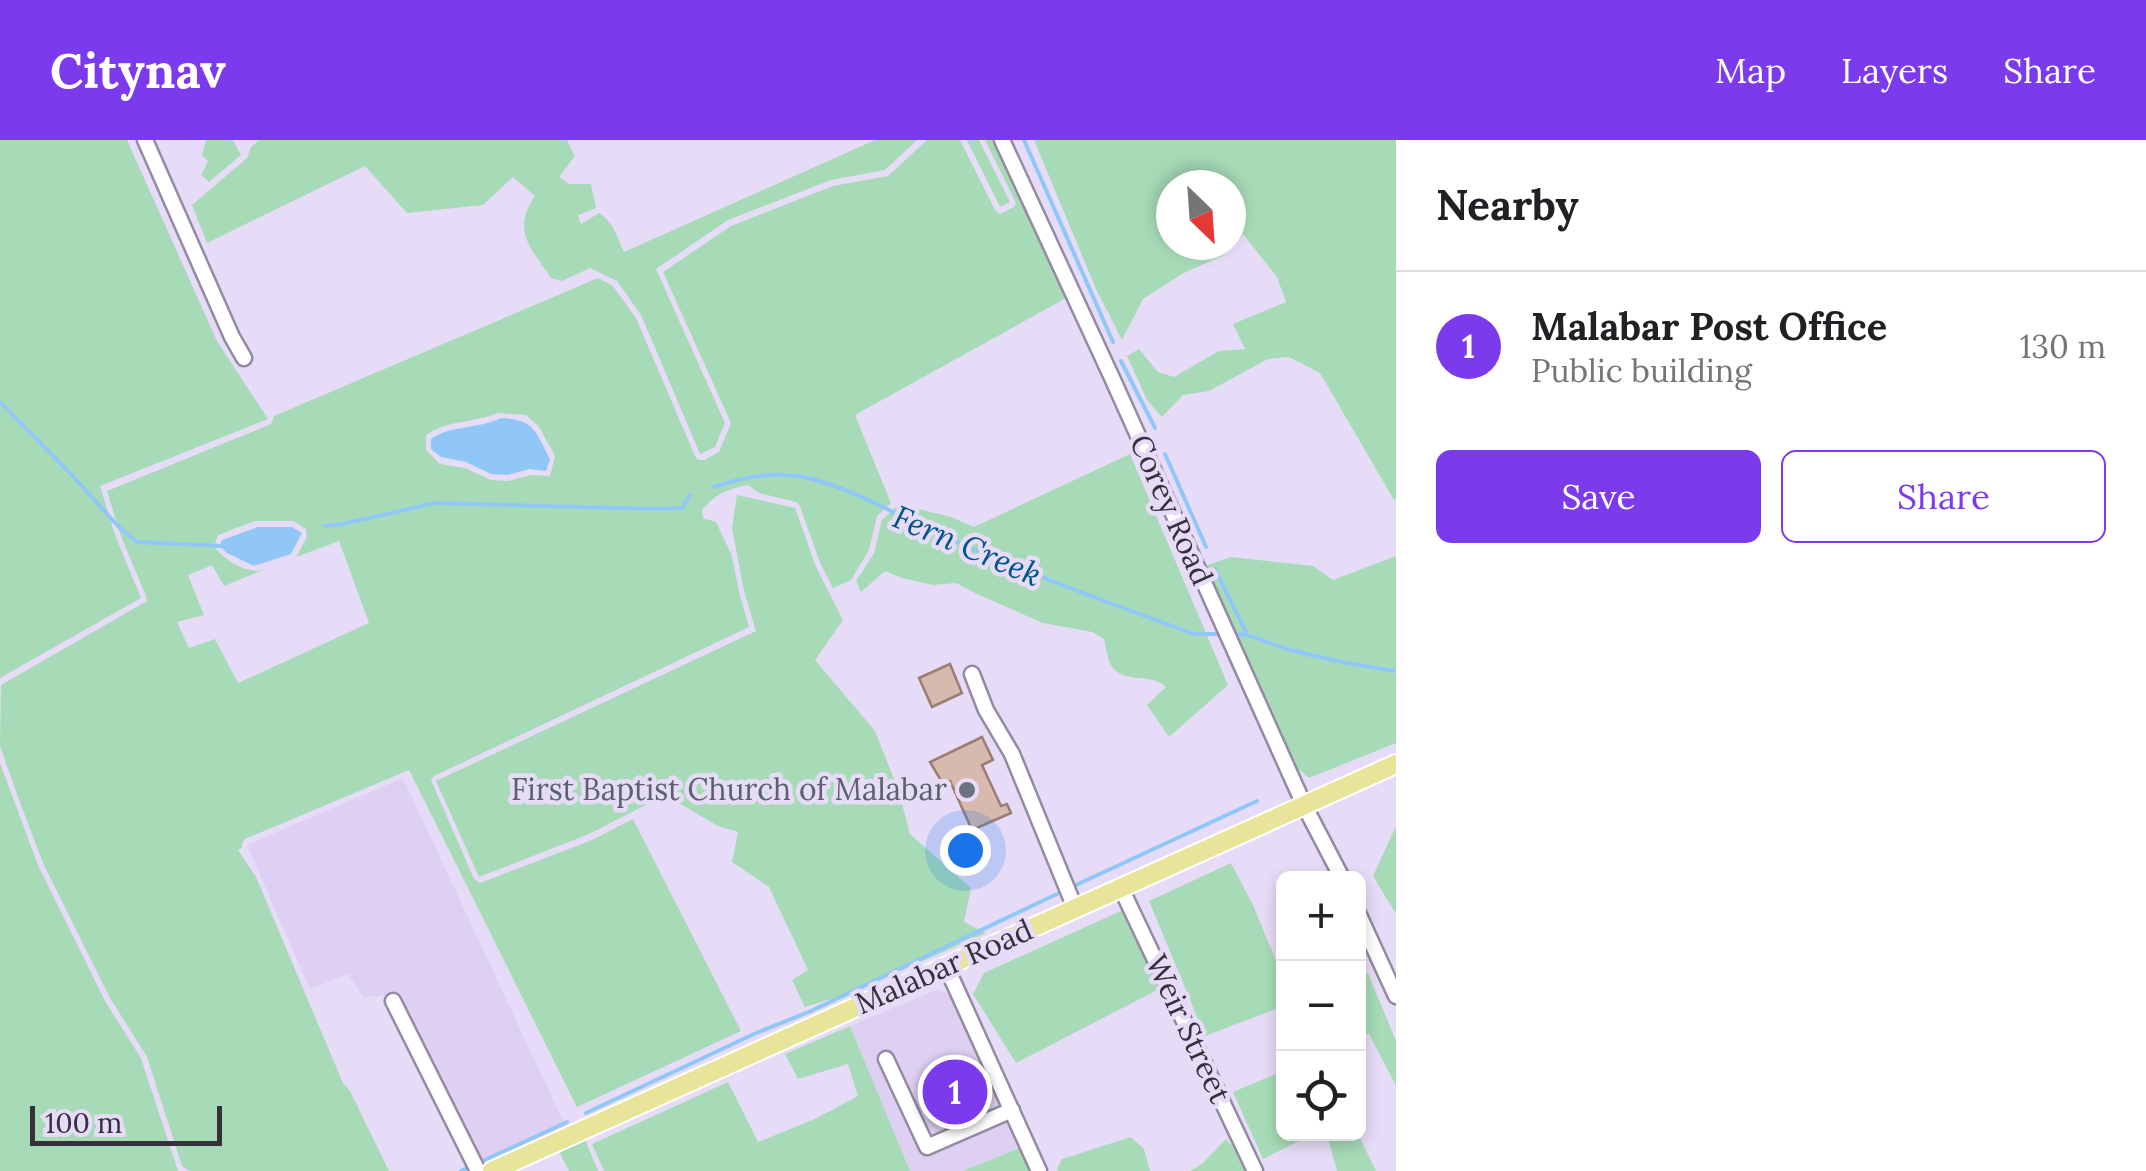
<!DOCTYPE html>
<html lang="en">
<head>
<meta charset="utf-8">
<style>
	:root { --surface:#fff; --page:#f6f6f6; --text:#202124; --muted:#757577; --line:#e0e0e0; --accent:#7c3aed }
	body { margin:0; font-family:Lora,serif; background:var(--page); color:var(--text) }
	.controls { position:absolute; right:30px; bottom:30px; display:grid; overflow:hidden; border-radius:15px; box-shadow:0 5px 15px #0003 }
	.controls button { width:90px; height:90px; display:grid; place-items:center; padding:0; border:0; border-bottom:2px solid var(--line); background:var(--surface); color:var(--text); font:50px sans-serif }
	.compass { position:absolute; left:1156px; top:30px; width:90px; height:90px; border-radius:50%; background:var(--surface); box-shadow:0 5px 15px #0003; rotate:155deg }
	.scale { position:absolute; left:30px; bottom:25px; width:192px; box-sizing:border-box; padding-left:10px; border:5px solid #35313b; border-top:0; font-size:28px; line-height:35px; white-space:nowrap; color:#35313b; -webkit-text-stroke:8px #e7dcf7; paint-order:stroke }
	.you { position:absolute; left:965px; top:710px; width:35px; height:35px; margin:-25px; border:8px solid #fff; border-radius:50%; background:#1a73e8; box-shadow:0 0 0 15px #1a73e833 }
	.badge { display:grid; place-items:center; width:65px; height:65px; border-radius:50%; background:var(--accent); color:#fff; font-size:32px; font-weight:700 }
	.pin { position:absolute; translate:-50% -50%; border:5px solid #fff; box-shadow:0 2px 10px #0006 }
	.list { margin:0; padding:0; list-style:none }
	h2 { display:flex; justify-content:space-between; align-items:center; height:130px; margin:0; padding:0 40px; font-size:42px }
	h2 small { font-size:32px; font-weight:400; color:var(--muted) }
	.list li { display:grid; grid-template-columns:65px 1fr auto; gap:30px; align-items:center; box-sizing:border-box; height:150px; padding:0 40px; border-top:2px solid var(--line) }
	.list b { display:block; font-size:38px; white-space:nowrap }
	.list p { margin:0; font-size:32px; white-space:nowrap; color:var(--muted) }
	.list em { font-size:32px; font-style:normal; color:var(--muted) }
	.actions { display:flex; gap:20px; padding:30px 40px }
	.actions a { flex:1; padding:22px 0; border:2px solid var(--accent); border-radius:15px; text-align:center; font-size:35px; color:var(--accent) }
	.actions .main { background:var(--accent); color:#fff }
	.icon { flex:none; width:55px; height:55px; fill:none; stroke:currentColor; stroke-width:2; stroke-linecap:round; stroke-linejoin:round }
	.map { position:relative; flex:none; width:1396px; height:1031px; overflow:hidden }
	header { display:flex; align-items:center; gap:60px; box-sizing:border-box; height:140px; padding:0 50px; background:var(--accent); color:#fff }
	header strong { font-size:48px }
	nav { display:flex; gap:55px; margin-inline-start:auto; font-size:35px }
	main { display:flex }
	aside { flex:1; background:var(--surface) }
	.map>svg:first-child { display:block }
	.built { fill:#ded0f2 }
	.green { fill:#a7dbb7; fill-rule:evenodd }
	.water { fill:#90c7f7 }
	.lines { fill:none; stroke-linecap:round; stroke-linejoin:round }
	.stream { stroke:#90c7f7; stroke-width:4 }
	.building { fill:#d7b9ae; stroke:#9a7d73; stroke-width:2.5 }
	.minor-casing { stroke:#948aa3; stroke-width:19 }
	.major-casing { stroke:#fff; stroke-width:22 }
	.minor { stroke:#fff; stroke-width:14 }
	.major { stroke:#e8e49a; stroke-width:18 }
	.worship-dot { fill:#6b7280; stroke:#e7dcf7; stroke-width:4 }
	.labels { text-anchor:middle; stroke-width:9; stroke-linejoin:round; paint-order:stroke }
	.street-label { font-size:30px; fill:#35313b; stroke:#e7dcf7 }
	.worship-label { font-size:30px; fill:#5b616d; stroke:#e7dcf7; text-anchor:end }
	.water-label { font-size:32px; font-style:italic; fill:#00558b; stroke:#e7dcf7 }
</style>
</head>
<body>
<header>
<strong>Citynav</strong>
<nav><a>Map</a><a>Layers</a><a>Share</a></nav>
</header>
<main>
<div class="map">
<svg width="1396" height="1031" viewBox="0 0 1396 1031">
	<rect width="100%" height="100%" fill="#e7dcf7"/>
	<path class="built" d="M403 638 563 981 570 990 490 1027H483L477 1016 475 1005 452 970 402 873 401 861 394 850 383 856 363 857 348 834 310 849 247 705Z
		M936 850 950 854 1022 1007 963 1031H910L850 886Z"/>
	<path class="green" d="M0 0H127L217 201 268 279 100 346 115 395 141 458 0 538Z
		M206 0H233L241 15 209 42 201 35 208 21 202 15Z
		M259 0H567L575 16 559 37 569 44H591L596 68 578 75 581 84 599 73C614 82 617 98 624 112L875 0H917L885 30 831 40 728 80 656 129 725 283 715 307 700 314 641 175 617 141 590 128 562 141 551 138C531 108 511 91 535 56L513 37 483 65 407 73 365 26 207 103 192 65 247 18 251 7Z
		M927 0H960L995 70 1000 74 1014 67 1016 63 985 0H995L1068 157 855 275 891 363 877 376 869 410 851 440 833 448 821 425 799 364 796 362 759 353 748 345C728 349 715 354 702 370L703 378 716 382 732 416 739 452 749 487 434 636 431 640 474 739 480 743 592 700 633 679 741 891 577 967 409 630 245 699 242 703V708L238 710 256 737 343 943 350 951 389 1031H189L182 1026 147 917 110 858 43 723 22 668 0 606 1 545 147 461 146 456 120 394 107 351 271 284 274 276 598 138 613 146 636 178 695 316 698 320H704L719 312 731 283 663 132 731 86 833 46 888 36ZM498 273 526 275 539 287 555 316 550 336 531 335 508 341 491 340 465 328 440 324 426 310V295C447 280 474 283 498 273ZM255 381H293L306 389 307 397 296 417 339 401 369 483 238 543 215 499 189 508 177 482 204 475 188 435 212 425 224 446 263 430C246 434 225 420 214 407L218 395Z
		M967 0H979L1010 62 1000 67Z
		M1034 0H1396V359L1394 360 1320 233 1289 217 1268 219 1209 251 1183 255 1162 277 1147 260 1127 216 1139 209 1158 232 1174 237 1219 211 1245 209 1233 184 1286 162 1277 137 1243 94 1224 115 1182 134 1143 159 1122 200 1096 149ZM1171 45H1231V105H1171Z
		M1130 314 1228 545 1169 597 1147 565 1166 547C1151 532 1123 545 1111 525 1107 519 1106 507 1104 499L1092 492 1043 483 977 454 956 443 933 445 902 438 885 431 861 452 856 441 874 413 882 380 899 364 951 377 974 387Z
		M737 355 795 368 816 427 843 480 815 520 875 591 898 649 910 694 971 748 964 782 986 793 853 852 805 867 792 840 808 830 769 747 732 722 738 692 718 686 665 655 589 694 479 737 436 641 756 491 744 451 732 388Z
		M1396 416V603L1309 638 1295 626 1205 426 1231 417 1313 426 1333 440Z
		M0 623 38 725 105 861 141 918 178 1031H0Z
		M1396 686V774L1373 736Z
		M1231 723 1253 765 1283 838V868L1276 869 1205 896 1149 761Z
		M1123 770 1165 846 1016 923 973 854 984 833Z
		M1368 833 1396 901V946L1369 894 1359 895V837Z
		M850 886 910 1031H604L592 1004 728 942 758 1002 815 979 858 956 848 924 798 939 785 914Z
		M1283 931 1284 994H1313L1263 1019 1233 952Z
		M599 991 600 992 588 999 586 1002 598 1031H569L558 1009Z
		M1327 994H1358L1376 1031H1337Z
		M1131 997 1144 1009 1150 1031H1058L1057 1029 1062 1019Z
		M1226 999 1243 1018 1249 1031H1190L1202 1024Z
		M1022 1007 1033 1031H963Z"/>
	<path class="water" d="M501 278C535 280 535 291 550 319L546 331 529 329 508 335 491 334 466 322 441 317 431 309V299C451 285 479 289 501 278Z
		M258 387H292L302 393 291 414 254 426 227 413 220 406 222 400Z"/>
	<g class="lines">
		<path class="stream" d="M1024 0 1113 202
			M1121 221 1155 288
			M0 262 69 332 118 386 137 402 221 406
			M1165 314 1206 407
			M714 347C746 336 779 330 812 339 861 352 905 380 952 400 1031 435 1113 464 1194 494H1219
			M325 386 343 384 435 363 656 369 682 368 690 355
			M1215 429 1246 492
			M1235 494C1253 494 1270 504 1287 509 1324 519 1359 526 1396 531
			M1076 745 1257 661
			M586 973 754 894 811 871 1057 754
			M485 1020 567 982
			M461 1031 465 1029"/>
	</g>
	<path class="building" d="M950 524 962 553 932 567 919 538Z
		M982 597 993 620 982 625 1001 666 1007 664 1011 673 972 690 950 641 943 644 930 622Z"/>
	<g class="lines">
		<g class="minor-casing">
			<path id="minor" d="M145 0 232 197 244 218
				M1002 0 1113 240 1304 665 1342 738
				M972 534 986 570 1012 614 1075 768
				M1121 748 1255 1031
				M1358 773 1396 856
				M946 826 1039 1031
				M393 861 478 1031
				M886 919 927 1007 1012 970"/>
		</g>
		<g class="major-casing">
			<path id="major" d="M492 1031 1396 624"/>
		</g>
		<use href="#minor" class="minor"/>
		<use href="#major" class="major"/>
	</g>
	<circle class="worship-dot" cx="967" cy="650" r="10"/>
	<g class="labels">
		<g class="street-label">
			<text transform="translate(1171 370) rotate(66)" y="10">Corey Road</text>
			<text transform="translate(944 827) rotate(-24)" y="10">Malabar Road</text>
			<text transform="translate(1188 889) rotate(65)" y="10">Weir Street</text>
		</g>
		<g class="worship-label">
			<text x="947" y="660">First Baptist Church of Malabar</text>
		</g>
		<g class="water-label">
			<text transform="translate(967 406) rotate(23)" y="11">Fern Creek</text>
		</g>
	</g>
</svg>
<div class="controls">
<button>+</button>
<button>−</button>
<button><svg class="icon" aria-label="locate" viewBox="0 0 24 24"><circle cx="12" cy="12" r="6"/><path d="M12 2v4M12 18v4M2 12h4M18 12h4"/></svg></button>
</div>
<svg class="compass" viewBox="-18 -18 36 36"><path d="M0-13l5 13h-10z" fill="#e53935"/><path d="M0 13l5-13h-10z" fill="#757577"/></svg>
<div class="scale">100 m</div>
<div class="you"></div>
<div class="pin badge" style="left:955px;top:952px">1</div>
</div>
<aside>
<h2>Nearby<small></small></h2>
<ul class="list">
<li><span class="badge">1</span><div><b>Malabar Post Office</b><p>Public building</p></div><em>130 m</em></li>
</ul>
<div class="actions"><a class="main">Save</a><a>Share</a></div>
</aside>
</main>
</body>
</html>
